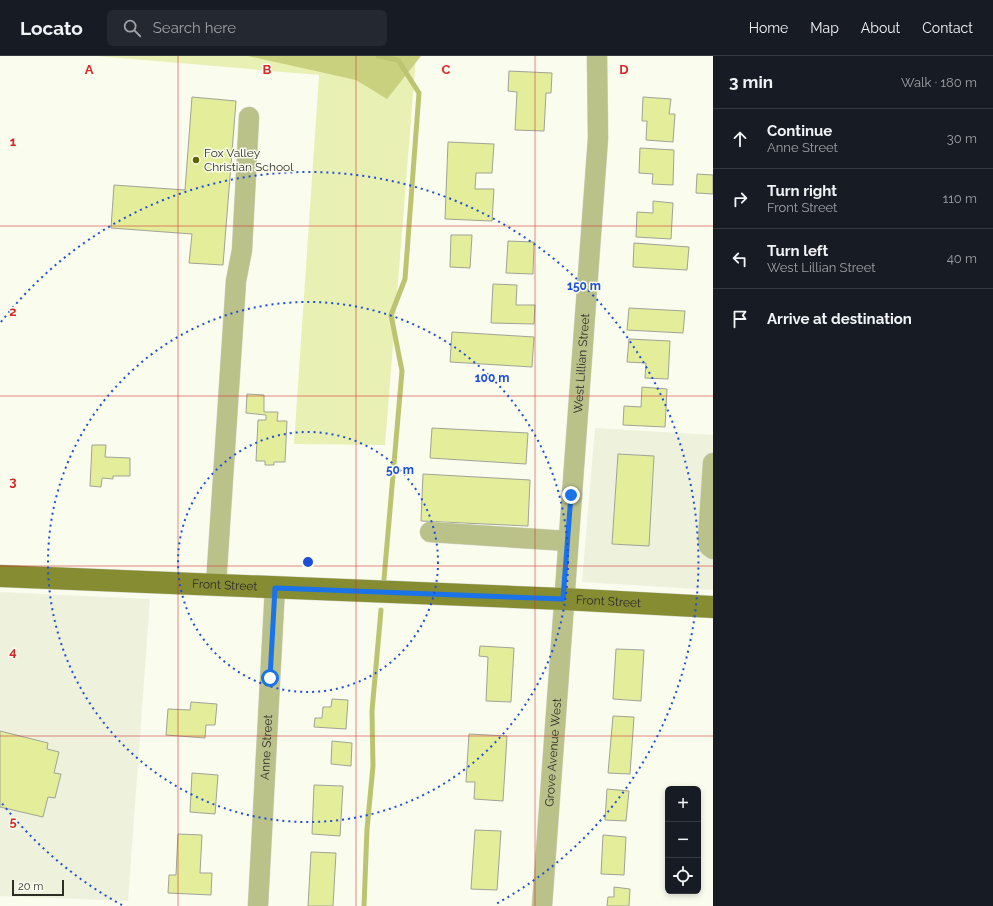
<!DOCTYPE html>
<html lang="en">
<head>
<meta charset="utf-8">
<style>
	:root { --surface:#171b24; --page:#242831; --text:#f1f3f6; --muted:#9ea1a6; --line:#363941 }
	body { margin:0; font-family:Raleway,sans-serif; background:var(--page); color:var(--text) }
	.controls { position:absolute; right:12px; bottom:12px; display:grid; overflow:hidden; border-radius:6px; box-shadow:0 2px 6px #0003 }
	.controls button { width:36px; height:36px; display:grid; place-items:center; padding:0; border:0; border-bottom:1px solid var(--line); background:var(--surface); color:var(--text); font:20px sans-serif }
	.scale { position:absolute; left:12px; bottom:10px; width:52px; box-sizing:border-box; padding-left:4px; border:2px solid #2e2e29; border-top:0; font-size:11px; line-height:14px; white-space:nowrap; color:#2e2e29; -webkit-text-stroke:3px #fafcee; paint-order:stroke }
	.stop { position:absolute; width:12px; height:12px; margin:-9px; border:3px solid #1a73e8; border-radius:50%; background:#fff }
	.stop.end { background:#1a73e8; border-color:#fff; box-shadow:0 1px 4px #0008 }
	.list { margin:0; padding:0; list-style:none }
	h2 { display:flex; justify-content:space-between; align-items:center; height:52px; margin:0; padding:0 16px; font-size:17px }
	h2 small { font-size:13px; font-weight:400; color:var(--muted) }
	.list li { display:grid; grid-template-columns:26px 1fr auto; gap:12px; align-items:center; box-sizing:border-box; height:60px; padding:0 16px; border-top:1px solid var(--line) }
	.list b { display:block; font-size:15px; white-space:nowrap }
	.list p { margin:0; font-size:13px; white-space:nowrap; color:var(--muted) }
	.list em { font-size:13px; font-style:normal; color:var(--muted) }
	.icon { flex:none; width:22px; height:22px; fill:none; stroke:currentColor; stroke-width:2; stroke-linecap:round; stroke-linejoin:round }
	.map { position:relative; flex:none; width:713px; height:850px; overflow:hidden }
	header { display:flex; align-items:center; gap:24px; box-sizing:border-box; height:56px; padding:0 20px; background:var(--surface); border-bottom:1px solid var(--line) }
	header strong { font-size:19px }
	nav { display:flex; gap:22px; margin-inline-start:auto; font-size:14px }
	.search { width:280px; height:36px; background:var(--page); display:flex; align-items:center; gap:10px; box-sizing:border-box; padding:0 14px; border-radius:6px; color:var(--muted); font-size:15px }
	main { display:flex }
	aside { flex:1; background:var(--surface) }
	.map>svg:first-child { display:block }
	.built { fill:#eef1dc }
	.green { fill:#e9f0b3 }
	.forest { fill:#c9d17e }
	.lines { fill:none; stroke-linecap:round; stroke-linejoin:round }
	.stream { stroke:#bcc471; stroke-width:5 }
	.building { fill:#e4ed99; stroke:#a1a396 }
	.minor-casing { stroke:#d5d7cb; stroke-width:21 }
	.major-casing { stroke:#d5d7cb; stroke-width:23 }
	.minor { stroke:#bac189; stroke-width:20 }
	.major { stroke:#858c32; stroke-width:22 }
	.route { stroke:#1a73e8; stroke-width:5 }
	.grid { fill:none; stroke:#d62828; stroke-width:1; stroke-opacity:0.55 }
	.ring { fill:none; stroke:#1d4ed8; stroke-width:2; stroke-dasharray:2 4 }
	.poi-dot { fill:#5f6502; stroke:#fafcee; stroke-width:1.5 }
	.labels { text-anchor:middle; stroke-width:3; stroke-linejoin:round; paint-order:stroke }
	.poi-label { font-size:12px; fill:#2e2e29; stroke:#fafcee; text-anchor:start }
	.street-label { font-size:12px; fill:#2e2e29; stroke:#fafcee }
	.grid-label { font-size:13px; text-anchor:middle; font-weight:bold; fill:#d62828; stroke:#fafcee; stroke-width:3; stroke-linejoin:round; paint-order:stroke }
	.centre { fill:#1d4ed8; stroke:#fafcee; stroke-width:2 }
	.ring-label { font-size:12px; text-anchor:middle; font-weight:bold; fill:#1d4ed8; stroke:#fafcee; stroke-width:3; stroke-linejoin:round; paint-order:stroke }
</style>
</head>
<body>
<header>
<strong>Locato</strong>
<div class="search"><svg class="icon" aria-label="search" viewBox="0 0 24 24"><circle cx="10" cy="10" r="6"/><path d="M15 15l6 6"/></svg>Search here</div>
<nav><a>Home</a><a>Map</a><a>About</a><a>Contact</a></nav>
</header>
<main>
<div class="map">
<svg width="713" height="850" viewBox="0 0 713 850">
	<rect width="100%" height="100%" fill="#fafcee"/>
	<path class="built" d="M595 372 713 379V534L582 526Z
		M0 536 150 543 128 845 0 840Z"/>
	<path class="green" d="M97 0H416L385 389 294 388 319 19Z"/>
	<path class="forest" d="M248 0H421L387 43 356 24Z"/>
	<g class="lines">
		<path class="stream" d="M378 0 398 4 419 37 405 223 391 259 402 315 384 523
			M364 850 367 773 373 710 372 655 381 554"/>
	</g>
	<path class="building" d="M509 15 552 17 551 37H546L544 75 515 74 517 36 508 35Z
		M192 41 236 45 223 209 189 207 192 178 111 172 114 129 185 134Z
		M643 41 671 43 669 58H675L673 86 646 84 647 65H642Z
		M448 86 494 88 492 117H476L475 133H494L492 165 445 163Z
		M640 92 674 94 673 129 652 128 653 118 639 117Z
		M697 118 713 119V138L696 137Z
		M653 145 673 147 671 183 636 181 637 156 653 157Z
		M451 179H472L470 212 450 211Z
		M508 185 534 186 533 218 506 217Z
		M634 187 689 191 687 214 633 211Z
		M493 228 517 229 516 249H535L534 268 491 267Z
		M629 252 685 255 683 277 627 274Z
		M452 276 534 281 532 311 450 306Z
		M629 283 670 285 668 323 645 322 646 307 627 306Z
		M642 331 667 333 665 371 623 369 624 350 641 351Z
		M247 338 264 339V356H278L277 365H287L285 406H274V409H265V405H256L258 364H266V359L246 357Z
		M432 372 528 377 526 408 430 402Z
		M92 389H106L105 401 130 402V420H113V423L102 422 101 431 90 430Z
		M618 398 654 400 649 490 612 488Z
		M423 418 530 424 528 470 421 465Z
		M480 590 514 592 511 646 486 645 488 601 479 600Z
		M616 593 644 594 641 645 613 643Z
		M332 643 348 644 346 673 314 671 315 662H322L323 651H331Z
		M191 646 217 648 215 669H206L205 682 166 679 168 653 190 654Z
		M613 660 634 661 630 718 608 717Z
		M0 675 48 687 47 693 59 696 54 717 61 718 55 742 48 741 43 761 0 751Z
		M469 678 507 680 503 745 474 743 475 726H466Z
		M332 685 352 687 351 710 331 708Z
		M192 717 218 719 215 758 190 756Z
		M314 729 343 730 340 780 312 778Z
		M607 733 629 735 626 765 605 764Z
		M475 774 501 775 497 834 471 833Z
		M178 778 202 779 200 817H212L211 839 168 837 169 819H176Z
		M603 779 626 781 624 819 601 818Z
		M311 796 336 797 333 850H308Z
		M614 831 630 833 629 850H607L608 841H614Z"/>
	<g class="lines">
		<g class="minor-casing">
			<g id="minor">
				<path d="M713 407 708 483 709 490 713 493"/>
				<path d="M430 476 567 485"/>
				<path d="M216 529 236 225 242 194 249 61"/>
				<path id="s1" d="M258 850 275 531"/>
				<path id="s2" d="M542 850 598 82 597 0"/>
			</g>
		</g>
		<g class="major-casing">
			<g id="major">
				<path id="s3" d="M0 520 563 543 713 551"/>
			</g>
		</g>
		<use href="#minor" class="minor"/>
		<use href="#major" class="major"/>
	</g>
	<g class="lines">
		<path class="route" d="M270 622 275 532 563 543 571 439"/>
	</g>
	<path class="grid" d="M178 0V850M356 0V850M535 0V850M0 170H713M0 340H713M0 510H713M0 680H713"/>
	<g class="ring">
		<circle cx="308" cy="506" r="130"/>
		<circle cx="308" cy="506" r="260"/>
		<path d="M122 849A390 390 0 0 1 1 746M1 266A390 390 0 1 1 494 849"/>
	</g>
	<circle class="poi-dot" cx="196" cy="104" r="4"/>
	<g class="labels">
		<g class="poi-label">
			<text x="204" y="101">Fox Valley<tspan x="204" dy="14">Christian School</tspan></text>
		</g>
		<g class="street-label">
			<text dy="4" stroke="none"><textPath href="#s2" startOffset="544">West Lillian Street</textPath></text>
			<text dy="4" stroke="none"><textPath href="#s3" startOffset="225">Front Street</textPath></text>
			<text dy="4" stroke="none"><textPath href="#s3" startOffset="609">Front Street</textPath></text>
			<text dy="4" stroke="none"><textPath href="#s1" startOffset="159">Anne Street</textPath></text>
			<text dy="4" stroke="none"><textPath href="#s2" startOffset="154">Grove Avenue West</textPath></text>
		</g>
	</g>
	<g class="grid-label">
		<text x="89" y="18">A</text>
		<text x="267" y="18">B</text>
		<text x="446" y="18">C</text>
		<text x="624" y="18">D</text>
		<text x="13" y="90">1</text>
		<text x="13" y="260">2</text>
		<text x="13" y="430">3</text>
		<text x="13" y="600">4</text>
		<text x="13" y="770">5</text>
	</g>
	<circle cx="308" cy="506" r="6" class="centre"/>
	<g class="ring-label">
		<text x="584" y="234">150 m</text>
		<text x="492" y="326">100 m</text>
		<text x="400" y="418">50 m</text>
	</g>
</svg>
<div class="controls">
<button>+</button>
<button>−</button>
<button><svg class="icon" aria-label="locate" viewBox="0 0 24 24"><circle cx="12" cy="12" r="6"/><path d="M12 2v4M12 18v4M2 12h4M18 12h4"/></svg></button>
</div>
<div class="scale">20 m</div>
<div class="stop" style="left:270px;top:622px"></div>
<div class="stop end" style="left:571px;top:439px"></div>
</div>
<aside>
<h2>3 min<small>Walk · 180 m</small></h2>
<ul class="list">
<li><svg class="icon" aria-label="ahead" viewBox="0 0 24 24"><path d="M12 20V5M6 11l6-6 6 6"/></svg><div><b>Continue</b><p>Anne Street</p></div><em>30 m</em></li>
<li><svg class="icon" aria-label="right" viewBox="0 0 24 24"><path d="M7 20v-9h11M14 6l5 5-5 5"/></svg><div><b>Turn right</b><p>Front Street</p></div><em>110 m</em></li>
<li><svg class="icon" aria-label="left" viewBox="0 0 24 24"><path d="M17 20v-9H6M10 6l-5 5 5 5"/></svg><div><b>Turn left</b><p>West Lillian Street</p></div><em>40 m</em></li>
<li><svg class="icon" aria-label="arrive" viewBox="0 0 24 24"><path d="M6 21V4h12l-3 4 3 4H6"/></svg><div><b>Arrive at destination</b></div></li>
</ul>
</aside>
</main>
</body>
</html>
